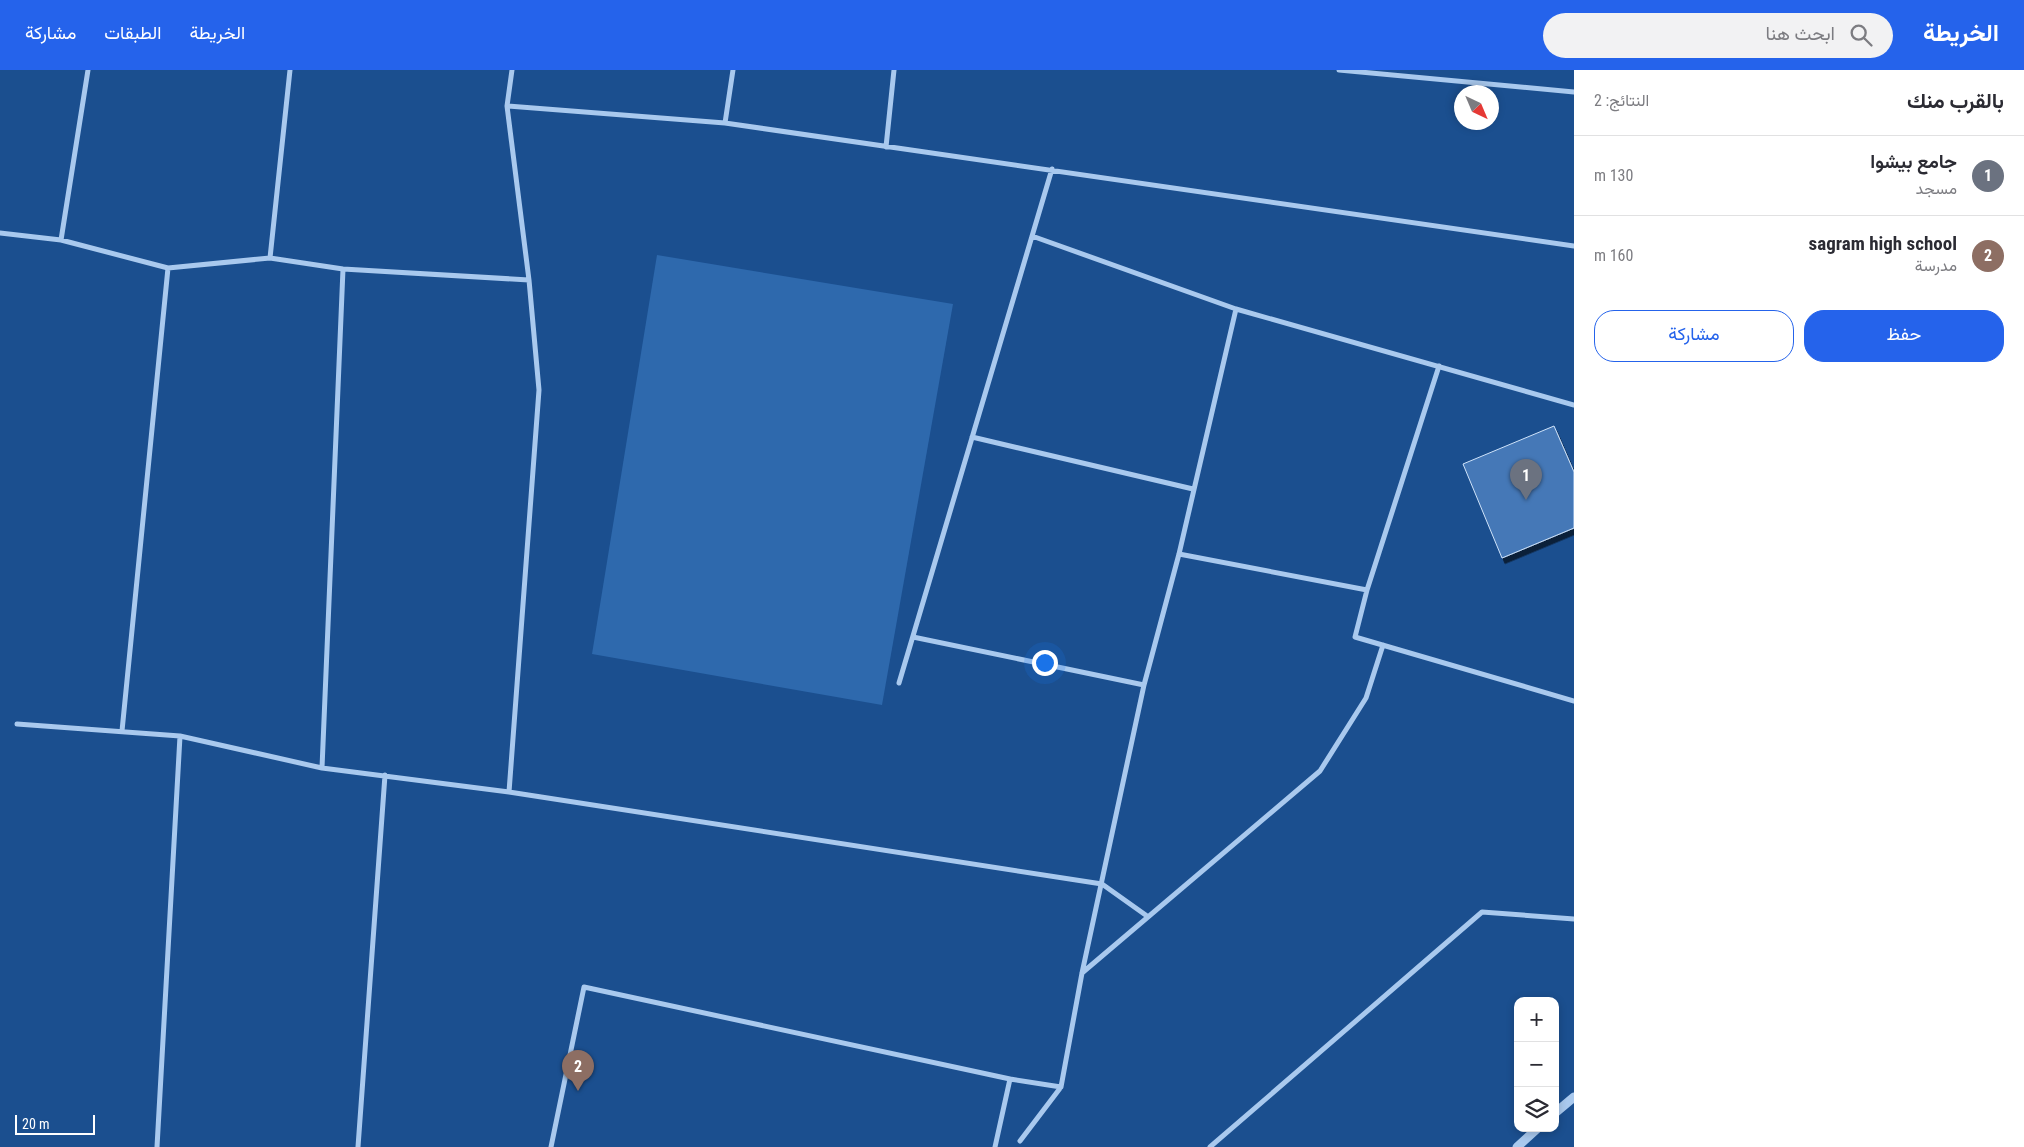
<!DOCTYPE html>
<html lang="ar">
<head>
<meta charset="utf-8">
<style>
	:root { --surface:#fff; --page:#f2f2f3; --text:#2b2b33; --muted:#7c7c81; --line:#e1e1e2; --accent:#2563eb }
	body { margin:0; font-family:"Roboto Condensed",Vazirmatn,sans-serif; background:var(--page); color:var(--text); direction:rtl }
	.controls { position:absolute; right:15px; bottom:15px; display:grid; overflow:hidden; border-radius:10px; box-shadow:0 2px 8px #0003 }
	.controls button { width:45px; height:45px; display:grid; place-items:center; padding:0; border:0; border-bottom:1px solid var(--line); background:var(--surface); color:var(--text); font:25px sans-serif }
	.compass { position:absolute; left:1454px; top:15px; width:45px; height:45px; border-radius:50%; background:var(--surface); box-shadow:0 2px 8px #0003; rotate:136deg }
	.scale { position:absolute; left:15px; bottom:12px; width:80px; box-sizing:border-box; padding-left:5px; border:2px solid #fff; border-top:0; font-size:14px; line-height:18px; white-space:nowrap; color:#fff; -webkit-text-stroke:4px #1b4f8f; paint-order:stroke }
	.you { position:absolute; left:1044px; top:592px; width:18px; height:18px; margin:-12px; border:4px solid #fff; border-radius:50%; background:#1a73e8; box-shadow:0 0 0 8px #1a73e833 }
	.badge { display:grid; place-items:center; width:32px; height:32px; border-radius:50%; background:var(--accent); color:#fff; font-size:16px; font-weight:700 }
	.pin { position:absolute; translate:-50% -41px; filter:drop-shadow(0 1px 2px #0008) }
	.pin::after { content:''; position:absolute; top:26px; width:18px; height:15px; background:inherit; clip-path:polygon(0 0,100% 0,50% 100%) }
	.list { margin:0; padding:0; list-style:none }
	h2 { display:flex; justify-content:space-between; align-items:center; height:65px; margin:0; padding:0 20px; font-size:21px }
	h2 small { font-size:16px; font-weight:400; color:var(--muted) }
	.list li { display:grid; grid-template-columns:32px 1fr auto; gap:15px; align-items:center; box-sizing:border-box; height:80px; padding:0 20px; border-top:1px solid var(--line) }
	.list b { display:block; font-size:19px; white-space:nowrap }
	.list p { margin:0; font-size:16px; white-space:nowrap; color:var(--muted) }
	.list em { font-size:16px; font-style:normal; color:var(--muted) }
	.actions { display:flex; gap:10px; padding:15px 20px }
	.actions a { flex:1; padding:11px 0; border:1px solid var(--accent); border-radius:20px; text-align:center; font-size:18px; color:var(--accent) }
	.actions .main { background:var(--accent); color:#fff }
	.icon { flex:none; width:28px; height:28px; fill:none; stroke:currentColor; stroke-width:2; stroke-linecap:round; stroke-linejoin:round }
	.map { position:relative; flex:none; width:1574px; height:1077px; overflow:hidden; direction:ltr }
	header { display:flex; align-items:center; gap:30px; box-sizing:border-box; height:70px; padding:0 25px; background:var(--accent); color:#fff }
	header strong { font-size:24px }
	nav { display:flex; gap:28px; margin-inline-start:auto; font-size:18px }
	.search { width:350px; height:45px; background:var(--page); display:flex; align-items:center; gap:12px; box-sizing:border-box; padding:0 18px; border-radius:28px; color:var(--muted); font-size:19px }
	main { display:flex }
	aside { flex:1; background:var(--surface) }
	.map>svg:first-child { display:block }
	.green { fill:#2e69ad }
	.building { fill:#4478b7; stroke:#cfe3fa; filter:url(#shadow) }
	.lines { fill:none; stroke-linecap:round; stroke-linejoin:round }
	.minor { stroke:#a9c9ee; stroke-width:5 }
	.tertiary { stroke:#a9c9ee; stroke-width:9 }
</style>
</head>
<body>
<header>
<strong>الخريطة</strong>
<div class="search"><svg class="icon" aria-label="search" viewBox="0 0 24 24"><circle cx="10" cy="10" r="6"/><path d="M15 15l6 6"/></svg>ابحث هنا</div>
<nav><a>الخريطة</a><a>الطبقات</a><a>مشاركة</a></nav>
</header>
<main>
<aside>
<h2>بالقرب منك<small>النتائج: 2</small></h2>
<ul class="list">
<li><span class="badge" style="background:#6b7280">1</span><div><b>جامع بيشوا</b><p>مسجد</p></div><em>130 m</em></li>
<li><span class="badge" style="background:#8d6e63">2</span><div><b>sagram high school</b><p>مدرسة</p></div><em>160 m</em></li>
</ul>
<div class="actions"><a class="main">حفظ</a><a>مشاركة</a></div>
</aside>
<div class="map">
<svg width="1574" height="1077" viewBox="0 0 1574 1077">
	<defs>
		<filter id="shadow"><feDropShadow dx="3" dy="5.5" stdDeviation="0" flood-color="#0009"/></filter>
	</defs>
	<rect width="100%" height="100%" fill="#1b4f8f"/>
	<path class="green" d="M657 185 953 234 882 635 592 584Z"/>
	<path class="building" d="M1554 356 1574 402V458L1502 488 1463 394Z"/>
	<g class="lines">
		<path class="minor" d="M1339 0 1574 22
			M507 36 725 53 1574 176
			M725 53 733 0
			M886 77 894 0
			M0 163 61 170 168 198 270 188 343 199 529 210
			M1032 166 1236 239 1574 335
			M61 170 88 0
			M270 188 290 0
			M1439 296 1367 520 1355 567 1574 631
			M972 367 1193 419
			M1179 484 1367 520
			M913 567 1144 615
			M899 613 1052 99
			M17 654 180 666 322 698 509 722 1102 814 1147 846
			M122 661 168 198
			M322 698 343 199
			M509 722 539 320 529 210 507 36 512 0
			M1082 903 1320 701 1366 628 1383 575
			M1020 1071 1061 1017 1082 903 1144 615 1179 484 1236 239
			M157 1077 180 666
			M358 1077 385 705
			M551 1077 584 917 1010 1009 1061 1017
			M995 1077 1010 1009
			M1210 1077 1482 842 1574 849"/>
		<path class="tertiary" d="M1555 1043 1574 1027
			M1517 1077 1538 1058"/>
	</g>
</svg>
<div class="controls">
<button>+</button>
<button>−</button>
<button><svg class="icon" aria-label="layers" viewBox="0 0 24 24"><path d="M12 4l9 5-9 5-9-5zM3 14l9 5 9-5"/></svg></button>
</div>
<svg class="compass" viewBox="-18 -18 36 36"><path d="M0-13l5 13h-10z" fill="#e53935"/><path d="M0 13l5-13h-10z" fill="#7c7c81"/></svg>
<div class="scale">20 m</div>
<div class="you"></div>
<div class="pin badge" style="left:1526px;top:430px;background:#6b7280">1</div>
<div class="pin badge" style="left:578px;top:1021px;background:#8d6e63">2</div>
</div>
</main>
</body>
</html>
